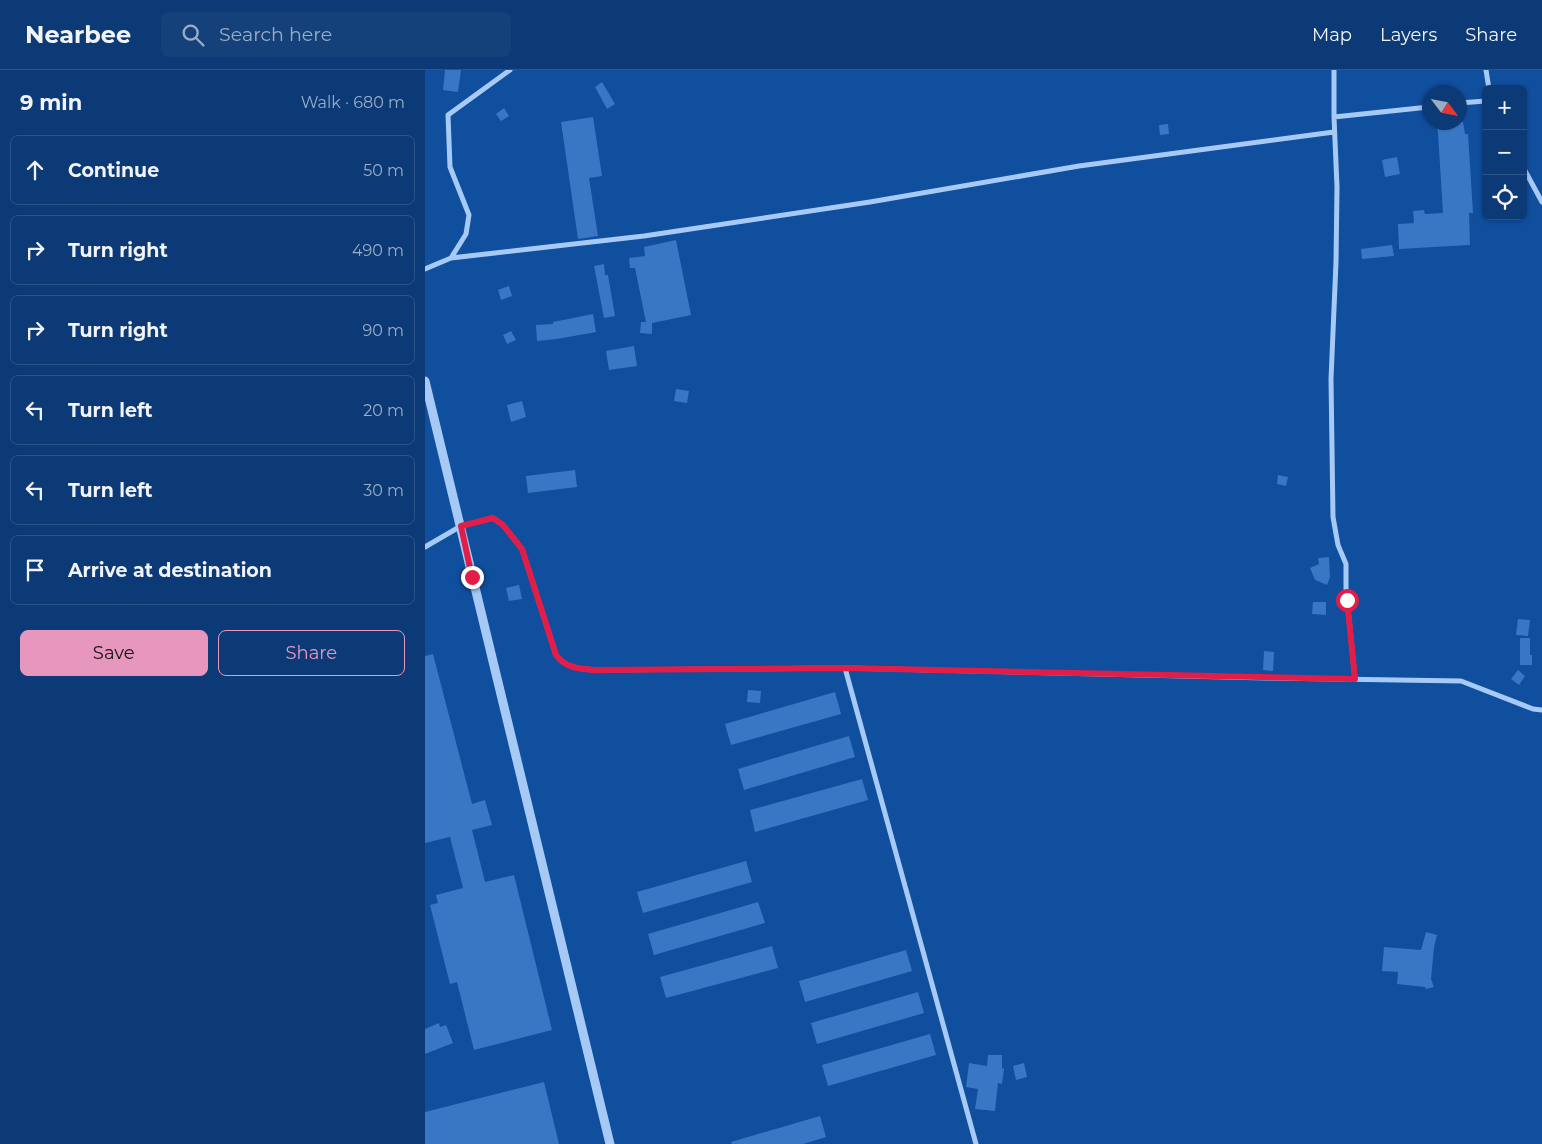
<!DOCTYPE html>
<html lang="en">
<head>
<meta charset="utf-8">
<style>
	:root { --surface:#0c3a76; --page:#15417b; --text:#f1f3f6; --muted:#9aadc5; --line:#2c5488; --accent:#e797bd }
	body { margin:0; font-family:Montserrat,sans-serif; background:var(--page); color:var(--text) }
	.controls { position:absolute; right:15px; top:15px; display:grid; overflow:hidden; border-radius:8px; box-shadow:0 1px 4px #0004 }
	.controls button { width:45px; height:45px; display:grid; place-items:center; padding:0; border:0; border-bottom:1px solid var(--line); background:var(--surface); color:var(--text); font:25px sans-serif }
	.compass { position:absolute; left:997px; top:15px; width:45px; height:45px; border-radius:50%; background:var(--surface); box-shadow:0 1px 4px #0004; rotate:122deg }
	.stop { position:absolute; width:15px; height:15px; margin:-11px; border:4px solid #e11d48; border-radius:50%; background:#fff }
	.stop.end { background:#e11d48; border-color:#fff; box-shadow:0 1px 5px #0008 }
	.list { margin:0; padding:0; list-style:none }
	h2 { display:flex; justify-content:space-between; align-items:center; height:65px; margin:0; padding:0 20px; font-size:21px }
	h2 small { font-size:16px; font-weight:400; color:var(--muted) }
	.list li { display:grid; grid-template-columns:32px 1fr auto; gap:15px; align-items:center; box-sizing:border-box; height:70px; margin:0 10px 10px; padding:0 10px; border:1px solid var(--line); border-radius:8px }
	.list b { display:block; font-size:19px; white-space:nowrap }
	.list em { font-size:16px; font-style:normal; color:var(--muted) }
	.actions { display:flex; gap:10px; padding:15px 20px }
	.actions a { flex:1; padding:11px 0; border:1px solid var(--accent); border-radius:8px; text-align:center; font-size:18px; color:var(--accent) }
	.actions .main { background:var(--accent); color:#111 }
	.icon { flex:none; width:28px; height:28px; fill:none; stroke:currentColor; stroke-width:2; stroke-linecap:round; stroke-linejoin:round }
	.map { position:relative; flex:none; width:1117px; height:1074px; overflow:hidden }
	header { display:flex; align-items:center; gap:30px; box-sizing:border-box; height:70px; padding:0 25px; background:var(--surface); border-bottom:1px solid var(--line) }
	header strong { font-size:24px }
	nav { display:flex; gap:28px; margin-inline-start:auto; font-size:18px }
	.search { width:350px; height:45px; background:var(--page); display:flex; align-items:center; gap:12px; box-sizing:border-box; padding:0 18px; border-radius:8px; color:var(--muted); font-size:19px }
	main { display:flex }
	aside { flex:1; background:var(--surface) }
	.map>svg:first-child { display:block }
	.building { fill:#3977c5 }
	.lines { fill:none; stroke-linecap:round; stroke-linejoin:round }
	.minor { stroke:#a6caf5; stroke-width:5 }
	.tertiary { stroke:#a6caf5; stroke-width:9 }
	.route { stroke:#e11d48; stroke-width:6 }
</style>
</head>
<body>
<header>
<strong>Nearbee</strong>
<div class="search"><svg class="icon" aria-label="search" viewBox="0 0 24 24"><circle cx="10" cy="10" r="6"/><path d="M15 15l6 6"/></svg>Search here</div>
<nav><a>Map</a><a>Layers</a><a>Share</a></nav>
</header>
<main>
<aside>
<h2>9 min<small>Walk · 680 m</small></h2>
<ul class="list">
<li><svg class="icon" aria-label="ahead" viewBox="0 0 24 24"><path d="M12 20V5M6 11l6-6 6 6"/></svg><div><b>Continue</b></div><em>50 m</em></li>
<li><svg class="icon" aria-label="right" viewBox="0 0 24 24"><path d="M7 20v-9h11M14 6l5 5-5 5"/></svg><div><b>Turn right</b></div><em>490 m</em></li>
<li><svg class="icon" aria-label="right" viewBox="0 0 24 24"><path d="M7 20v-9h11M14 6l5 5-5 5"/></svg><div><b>Turn right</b></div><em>90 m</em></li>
<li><svg class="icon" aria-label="left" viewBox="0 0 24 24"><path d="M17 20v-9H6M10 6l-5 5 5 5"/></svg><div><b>Turn left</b></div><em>20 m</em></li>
<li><svg class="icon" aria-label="left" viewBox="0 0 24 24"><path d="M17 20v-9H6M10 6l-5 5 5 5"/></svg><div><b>Turn left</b></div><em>30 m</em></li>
<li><svg class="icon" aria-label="arrive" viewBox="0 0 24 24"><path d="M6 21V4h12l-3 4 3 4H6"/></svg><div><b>Arrive at destination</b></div></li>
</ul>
<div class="actions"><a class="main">Save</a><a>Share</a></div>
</aside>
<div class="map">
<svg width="1117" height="1074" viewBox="0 0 1117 1074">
	<rect width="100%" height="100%" fill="#104e9e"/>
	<path class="building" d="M20 0H36L33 22 18 20Z
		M177 12 190 34 182 39 170 17Z
		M79 38 84 46 76 51 71 44Z
		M168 47 177 106 164 108 173 166 153 169 136 52Z
		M1011 52H1038L1040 64H1043L1048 143H1044L1045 175 974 179 973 154 989 153 988 141 999 140 1000 144 1018 143 1013 63Z
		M743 54 744 64 735 65 734 55Z
		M972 87 975 104 960 107 957 90Z
		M251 170 266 245 227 253V264L215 263 216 252H221L210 198H205L204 188 220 186 219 177Z
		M967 175 969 186 937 189 936 179Z
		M179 194 180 205H183L190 246 179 248 169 196Z
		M84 216 87 226 76 230 73 220Z
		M168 244 171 262 132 269 112 271 111 255 128 254V252Z
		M86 261 91 270 82 274 78 265Z
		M209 276 212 296 184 300 181 281Z
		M251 319 264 321 262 333 249 331Z
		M97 331 101 347 86 352 82 335Z
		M150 400 152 417 103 423 101 406Z
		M853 405 863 407 861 416 852 414Z
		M904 487 905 507 902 515 890 510 885 498 894 494 893 488Z
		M94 515 97 529 84 531 81 518Z
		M888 532H901V545L887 544Z
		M1093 549 1105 550 1103 566 1091 565Z
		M1095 568H1105V585H1107V595H1095Z
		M839 581 849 582 848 601 838 600Z
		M8 584 47 734 60 730 67 755 47 760 60 812 89 805 127 960 49 980 32 912 25 914 5 835 13 833 11 825 38 818 25 767 0 773V586Z
		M1093 600 1100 606 1094 615 1086 609Z
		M323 620 336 621 335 633 322 632Z
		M410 622 416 644 306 675 300 654Z
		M424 666 430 687 319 720 313 699Z
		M437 709 443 730 330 762 325 740Z
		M321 791 327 812 218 843 212 822Z
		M333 832 340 853 229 885 223 864Z
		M1001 862 1012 865 1009 877 1006 909 1009 917 1001 919 1000 917 972 914 973 902 957 901 959 877 996 880Z
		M347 876 353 898 241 928 235 907Z
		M481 880 487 901 380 932 374 911Z
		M493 922 499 943 392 974 386 953Z
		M14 953 15 957 21 955 28 973 0 984V959Z
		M505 964 511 985 403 1016 397 995Z
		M563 985H577V999L579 998 577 1014 573 1013 570 1041 550 1039 553 1019 541 1017 544 993 562 996Z
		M599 993 602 1007 591 1010 588 996Z
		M119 1012 134 1074H0V1042Z
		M395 1046 401 1067 378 1074H307L306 1072Z"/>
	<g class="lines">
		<path class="minor" d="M909 0V47L912 117 911 192 906 309 908 447 913 475 921 494V519L930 609
			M1061 0 1064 19
			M1034 33 1061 31
			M909 47 1004 37
			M1098 97 1117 132
			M26 188 219 166 445 132 654 96 909 62
			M0 199 26 188 41 164 44 145 25 97 23 45 85 0
			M0 477 36 456 68 448 78 455 97 479 131 585C140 598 155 599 170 600L420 598 842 608 1036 611 1108 639 1117 640
			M420 598 551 1074"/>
		<path class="tertiary" d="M0 311 185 1074"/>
	</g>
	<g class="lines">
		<path class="route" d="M47 507 36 456 68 448 78 455 97 479 131 585C140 598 155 599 170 600L420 598 930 609 922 530"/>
	</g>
</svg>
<div class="controls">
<button>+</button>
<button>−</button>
<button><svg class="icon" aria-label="locate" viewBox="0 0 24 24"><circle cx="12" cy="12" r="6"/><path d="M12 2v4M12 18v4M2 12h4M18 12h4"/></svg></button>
</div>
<svg class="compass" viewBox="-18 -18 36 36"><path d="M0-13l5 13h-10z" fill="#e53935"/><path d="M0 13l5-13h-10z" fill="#9aadc5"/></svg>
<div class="stop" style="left:922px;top:530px"></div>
<div class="stop end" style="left:47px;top:507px"></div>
</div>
</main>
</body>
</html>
